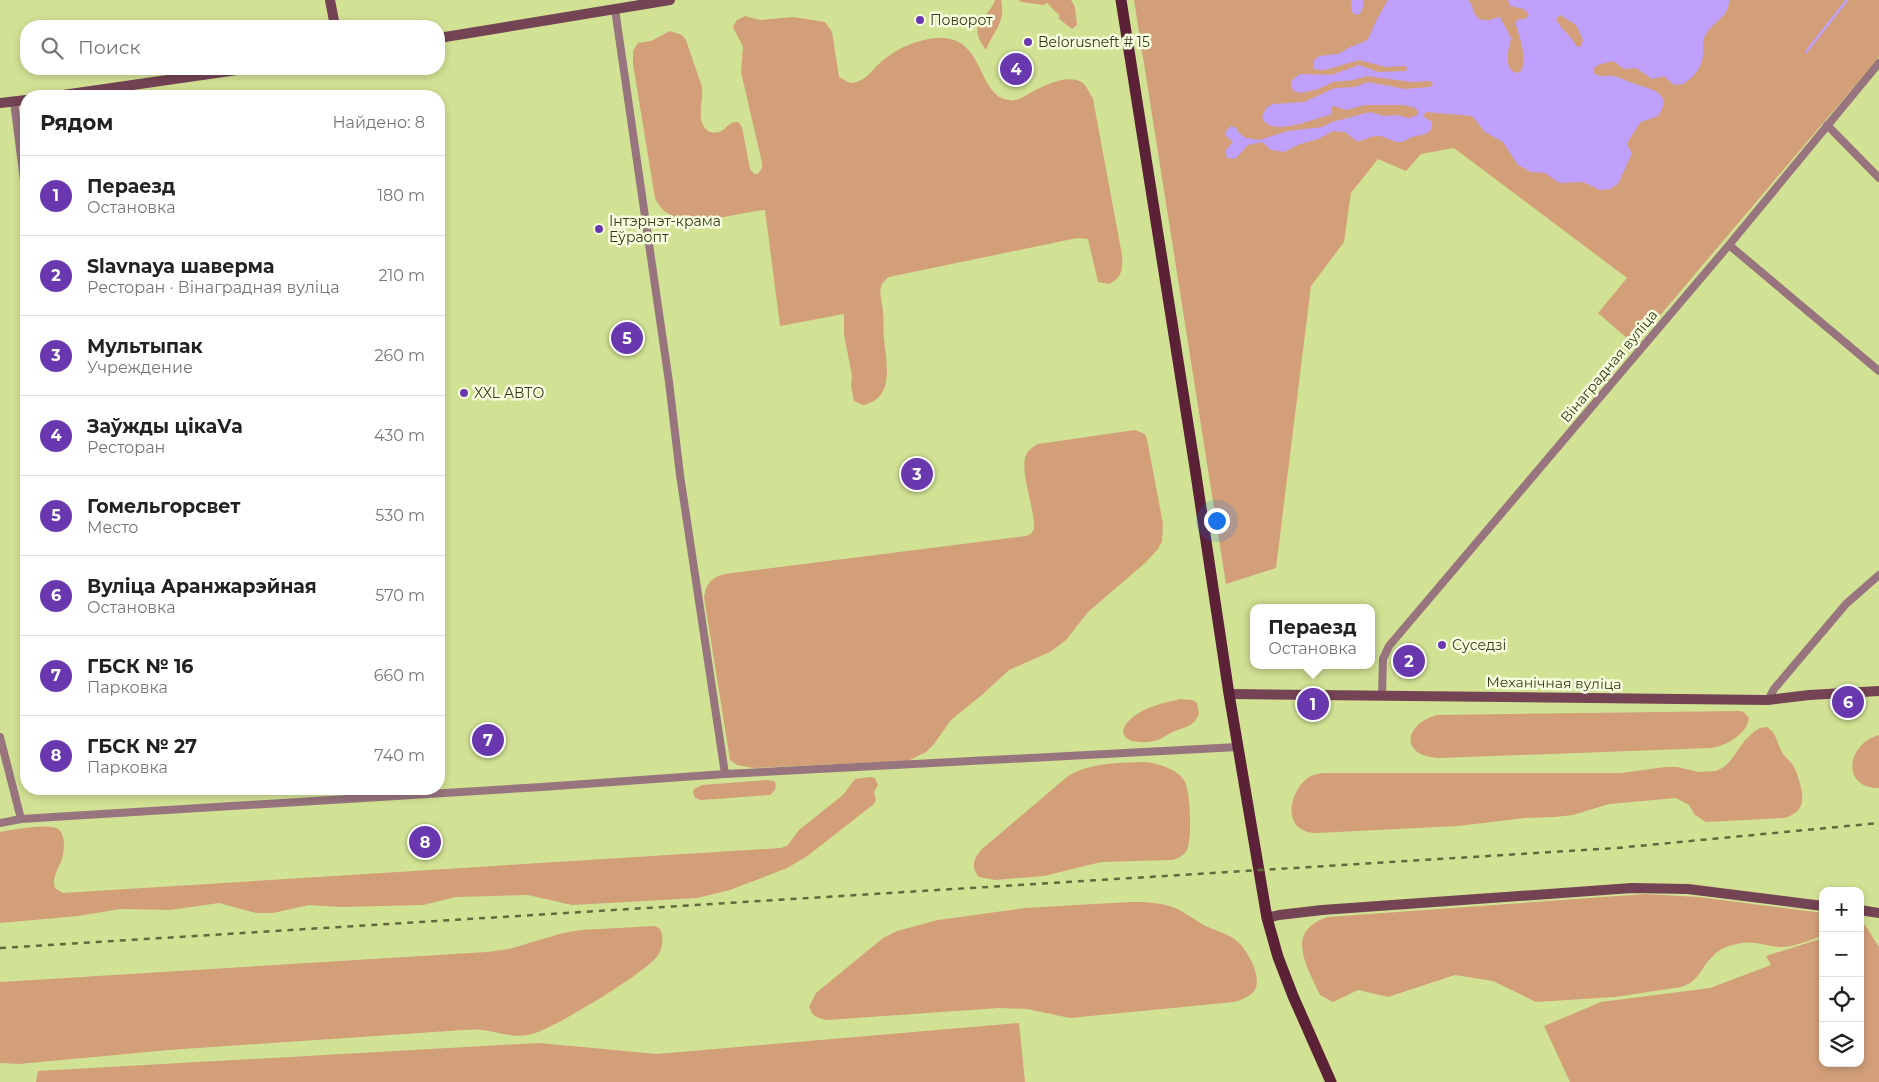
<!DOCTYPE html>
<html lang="ru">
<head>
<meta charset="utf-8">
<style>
	:root { --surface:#fff; --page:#f2f2f2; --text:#222; --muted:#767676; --line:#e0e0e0; --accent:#6937ae }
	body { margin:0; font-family:Montserrat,sans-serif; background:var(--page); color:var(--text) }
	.controls { position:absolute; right:15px; bottom:15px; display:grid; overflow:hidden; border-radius:10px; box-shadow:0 2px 8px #0003 }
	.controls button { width:45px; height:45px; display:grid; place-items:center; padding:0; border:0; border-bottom:1px solid var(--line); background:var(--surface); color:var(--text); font:25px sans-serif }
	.you { position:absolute; left:1216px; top:520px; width:18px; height:18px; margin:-12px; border:4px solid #fff; border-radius:50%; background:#1a73e8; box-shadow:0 0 0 8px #1a73e833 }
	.badge { display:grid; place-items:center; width:32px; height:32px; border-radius:50%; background:var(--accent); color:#fff; font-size:16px; font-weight:700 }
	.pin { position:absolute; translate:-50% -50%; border:2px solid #fff; box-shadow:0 1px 5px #0006 }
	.popup { position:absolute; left:1250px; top:604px; width:125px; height:65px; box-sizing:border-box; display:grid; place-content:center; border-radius:10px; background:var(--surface); filter:drop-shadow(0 1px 4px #0005); font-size:16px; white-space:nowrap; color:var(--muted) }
	.popup b { font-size:19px; color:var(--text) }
	.popup::after { content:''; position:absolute; left:50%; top:100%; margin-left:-10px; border:10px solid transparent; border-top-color:var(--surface) }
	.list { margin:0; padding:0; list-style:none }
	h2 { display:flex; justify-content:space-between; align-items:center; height:65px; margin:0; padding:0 20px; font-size:21px }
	h2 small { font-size:16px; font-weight:400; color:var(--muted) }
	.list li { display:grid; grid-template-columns:32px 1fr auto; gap:15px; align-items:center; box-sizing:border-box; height:80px; padding:0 20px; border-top:1px solid var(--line) }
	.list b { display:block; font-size:19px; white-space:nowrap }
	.list p { margin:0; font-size:16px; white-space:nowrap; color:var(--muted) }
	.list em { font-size:16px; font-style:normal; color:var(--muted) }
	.icon { flex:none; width:28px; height:28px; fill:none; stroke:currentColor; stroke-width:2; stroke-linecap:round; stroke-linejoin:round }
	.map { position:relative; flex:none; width:1879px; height:1082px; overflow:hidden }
	.search { position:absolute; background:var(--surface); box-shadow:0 2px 8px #0003; left:20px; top:20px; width:425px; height:55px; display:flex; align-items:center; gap:12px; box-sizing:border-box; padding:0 18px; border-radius:20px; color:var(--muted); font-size:19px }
	.panel { position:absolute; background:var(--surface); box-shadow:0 2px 8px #0003; left:20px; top:90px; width:425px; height:705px; border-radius:20px }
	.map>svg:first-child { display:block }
	.green { fill:#d29f79 }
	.water { fill:#bfa1fd; fill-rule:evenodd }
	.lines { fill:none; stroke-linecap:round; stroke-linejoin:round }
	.stream { stroke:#bfa1fd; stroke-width:2.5 }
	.street { stroke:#97747e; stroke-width:8 }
	.secondary { stroke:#744354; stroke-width:10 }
	.primary { stroke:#5a2137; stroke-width:11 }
	.rail { stroke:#626a3d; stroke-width:2.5; stroke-dasharray:6 6; stroke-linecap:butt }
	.poi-dot { fill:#6937ae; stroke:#f7fedf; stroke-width:2 }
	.labels { text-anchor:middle; stroke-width:5; stroke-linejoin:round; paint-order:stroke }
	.poi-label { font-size:14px; fill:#343a1a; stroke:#f7fedf; text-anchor:start }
	.street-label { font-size:14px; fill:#343a1a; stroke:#f7fedf }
</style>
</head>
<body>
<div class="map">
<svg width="1879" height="1082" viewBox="0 0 1879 1082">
	<rect width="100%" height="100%" fill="#d2e294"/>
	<path class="green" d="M995 0H1001C1006 24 994 29 986 50 965 23 988 20 995 0Z
		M1018 0H1071L1075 7 1077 25 1072 29 1058 18 1060 16 1047 3 1043 5 1022 2Z
		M1134 0H1879V57L1635 345 1598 313 1627 278 1454 148 1421 154 1406 171 1378 159 1351 193 1344 242 1311 286 1276 568 1226 584Z
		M745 16 760 20 793 17 825 22 832 32 839 77 850 83C868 82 873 67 886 58 900 47 918 40 935 38 986 34 976 95 1008 100 1017 102 1025 96 1032 92 1044 85 1070 73 1083 83 1087 87 1090 94 1093 99L1122 255C1123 269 1122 278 1109 284L1098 282 1088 239 1077 238 889 277C875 287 882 297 883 312 884 321 883 330 884 339 886 362 896 398 863 405L854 401 851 386 852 376 844 334V314L780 326 765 210C733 213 671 236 655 198L633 64V51L638 43 651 41 670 31 682 35 686 40 702 87C704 100 694 124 710 132 713 133 718 133 721 131 728 127 729 121 738 122L742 127 750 169 754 174H758L762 168V163L741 72 743 47 733 27 737 20Z
		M1135 430 1145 434 1147 439 1163 524 1162 541 1158 549 1145 563 1088 612 1066 640 1050 652 1009 670 983 694 951 720 934 744 926 752 908 761 753 768 737 765 730 760 704 597C706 584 711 577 725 574L1026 536 1031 534 1034 529C1035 509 1021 476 1025 458 1027 451 1032 447 1038 444Z
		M1180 699 1193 700 1197 703 1199 714C1194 726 1186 727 1175 731 1167 734 1161 740 1154 741 1134 746 1109 737 1133 717 1147 706 1164 703 1180 699Z
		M1739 711 1744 712 1749 718C1747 734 1726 746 1711 748L1439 758C1399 756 1404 724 1437 715Z
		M1767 727C1777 733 1777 744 1783 754 1786 758 1790 761 1793 765 1796 770 1797 775 1799 780 1804 798 1806 811 1785 818L1706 822 1695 815 1689 805 1676 798 1609 804 1573 815 1555 817 1525 818 1458 826 1317 833C1311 833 1306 832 1301 829 1282 817 1295 784 1311 776 1319 772 1330 773 1339 773H1621L1665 767H1677L1699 772 1716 771 1724 767 1731 760 1745 740 1755 731 1760 728Z
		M1879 735V788C1841 788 1846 744 1879 735Z
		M1146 762C1159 764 1175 768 1184 780 1191 791 1192 838 1187 850 1183 856 1178 859 1171 860L1101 862 1044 876 995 880 979 877C970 867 974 858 982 849L1068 776C1092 762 1119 763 1146 762Z
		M870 777 875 778 878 785 874 792 876 800 874 804 806 857 787 868 730 890 697 898 572 905 528 895 456 897 423 905 341 907 309 905 273 913H256L219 903 170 910 121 909 78 916 0 923V832C12 830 47 823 58 829 67 836 64 853 61 862 57 871 52 878 55 888L63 893 781 848 787 846 799 830 843 795 855 779Z
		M766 780 774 781 776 784 775 790 770 795 701 800 695 798 693 792 694 789 702 785Z
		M1646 894 1698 897 1823 913V936C1809 940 1793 948 1778 947 1762 945 1749 939 1733 945 1725 947 1718 950 1713 956 1699 969 1701 980 1681 987L1615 997 1536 1002 1493 981 1455 975 1388 997 1358 990 1333 1002 1320 995 1317 989C1304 961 1287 930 1328 917Z
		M1129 902C1145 902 1160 902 1175 908 1187 913 1197 922 1208 927 1217 931 1225 933 1233 938 1242 944 1247 953 1252 962 1261 985 1259 995 1234 1002L1070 1018 1027 1009 999 1008 827 1020C817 1018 813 1017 809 1007L816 993 883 938 897 931 938 920 1025 908Z
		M1865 925 1879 947V1082H1570L1544 1026 1601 1002 1710 988 1771 965 1766 956 1823 938V1063H1860V927Z
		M655 926 660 929C664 938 663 947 658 955 649 971 551 1030 532 1034 515 1039 499 1032 482 1030 476 1029 469 1030 463 1030L169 1050 19 1064 0 1063V982L487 952 509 949 563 933 581 930Z
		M1019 1023 1025 1082H36L38 1071 539 1043 657 1054Z"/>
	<path class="water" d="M1351 0H1363V7L1360 14 1356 15 1352 12Z
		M1388 0H1468C1475 7 1472 20 1485 20 1491 21 1495 17 1500 17L1511 38C1509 49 1502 69 1517 73L1521 71C1528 57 1519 36 1515 22L1519 19H1525L1529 15 1524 9 1510 6 1508 0H1729C1729 17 1714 21 1706 34 1702 40 1703 47 1703 53 1703 67 1694 77 1683 84L1674 85 1664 76 1652 79 1636 68 1624 69 1613 61 1598 65 1593 69 1594 73C1600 78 1605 75 1612 76 1620 77 1627 81 1635 84 1651 89 1674 93 1658 116L1641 122C1638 126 1628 140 1627 145L1632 153 1618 184 1610 189 1600 190 1583 182 1559 183 1545 173 1531 172 1518 165 1503 142 1485 132 1472 116 1426 112 1423 116 1432 122C1433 136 1422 134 1413 137 1408 138 1404 143 1398 142 1391 142 1386 136 1379 136 1371 135 1365 141 1356 141L1345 132 1333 131 1318 139 1300 144 1284 152 1271 150 1262 142 1248 145 1235 159 1227 158 1225 151 1233 142 1226 136 1225 132 1231 126 1236 128 1239 133 1246 138 1259 140 1288 131 1322 127 1332 122 1370 112 1384 116 1398 115 1408 118 1418 115V111L1415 108 1404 105H1364L1346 110 1334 106 1331 108 1332 113 1330 115C1314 118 1270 139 1262 117L1266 108 1273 104 1304 102 1335 88 1355 87 1368 82 1405 89 1429 87 1433 85V84L1430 81 1411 82 1367 76 1353 80 1333 82 1318 89 1301 93 1294 91 1291 87 1292 80 1300 74 1331 75 1359 65 1378 72 1406 71 1407 68 1405 66 1386 67 1359 60 1328 69 1322 70 1314 69C1310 51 1330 57 1340 53 1343 52 1346 49 1350 47 1356 44 1362 44 1368 39L1377 19ZM1560 15 1576 25 1583 40 1581 46 1577 47 1572 39 1560 26 1556 19Z"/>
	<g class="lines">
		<path class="stream" d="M1806 52 1847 0"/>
		<path class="street" d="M615 9 669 382 680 475 725 774
			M14 102 26 196
			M1827 125 1879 178
			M1729 245 1879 371
			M1382 695 1383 659 1389 646 1729 245 1879 63
			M1768 700 1774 689 1846 604 1879 575
			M0 737 21 819
			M0 823 21 819 542 787 725 774 1238 747"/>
		<path class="secondary" d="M330 0 335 26
			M439 38 670 0
			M56 96 244 69
			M0 103 26 100
			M1229 694 1768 700 1809 695 1879 691
			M1860 910 1879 913
			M1267 918 1279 915 1322 910 1632 888 1688 889 1823 906"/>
		<path class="primary" d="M1121 0 1195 468 1229 694 1267 918 1278 957 1293 996 1331 1082"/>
		<path class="rail" d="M0 948 1617 848 1879 823"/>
	</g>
	<g class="poi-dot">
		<circle cx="920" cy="20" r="5"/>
		<circle cx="1028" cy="42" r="5"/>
		<circle cx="599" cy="229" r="5"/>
		<circle cx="464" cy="393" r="5"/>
		<circle cx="1442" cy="645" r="5"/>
	</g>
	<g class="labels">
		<g class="poi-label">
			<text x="930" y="25">Поворот</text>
			<text x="1038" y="47">Belorusneft # 15</text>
			<text x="609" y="226">Інтэрнэт-крама<tspan x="609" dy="16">Еўраопт</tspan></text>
			<text x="474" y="398">XXL АВТО</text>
			<text x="1452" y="650">Суседзі</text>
		</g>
		<g class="street-label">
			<text transform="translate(1609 366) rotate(-50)" y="5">Вінаградная вуліца</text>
			<text transform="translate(1554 683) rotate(1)" y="5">Механічная вуліца</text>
		</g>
	</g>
</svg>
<div class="controls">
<button>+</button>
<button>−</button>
<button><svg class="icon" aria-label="locate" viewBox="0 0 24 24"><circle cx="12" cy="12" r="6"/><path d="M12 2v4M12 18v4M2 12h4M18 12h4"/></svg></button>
<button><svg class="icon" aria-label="layers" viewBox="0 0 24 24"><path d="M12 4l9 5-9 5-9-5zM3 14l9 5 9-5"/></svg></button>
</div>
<div class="you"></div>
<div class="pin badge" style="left:1313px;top:704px">1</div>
<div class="popup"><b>Пераезд</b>Остановка</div>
<div class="pin badge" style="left:1409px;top:661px">2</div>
<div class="pin badge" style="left:917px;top:474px">3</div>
<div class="pin badge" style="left:1016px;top:69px">4</div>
<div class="pin badge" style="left:627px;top:338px">5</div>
<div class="pin badge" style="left:1848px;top:702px">6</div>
<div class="pin badge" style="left:488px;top:740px">7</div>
<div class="pin badge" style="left:425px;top:842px">8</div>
<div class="search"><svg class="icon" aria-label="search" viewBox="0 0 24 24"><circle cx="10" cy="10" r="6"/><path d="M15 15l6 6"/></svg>Поиск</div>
<section class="panel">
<h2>Рядом<small>Найдено: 8</small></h2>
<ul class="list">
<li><span class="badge">1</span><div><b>Пераезд</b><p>Остановка</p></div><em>180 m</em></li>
<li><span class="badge">2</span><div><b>Slavnaya шаверма</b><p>Ресторан · Вінаградная вуліца</p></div><em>210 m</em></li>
<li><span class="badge">3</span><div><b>Мультыпак</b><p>Учреждение</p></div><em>260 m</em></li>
<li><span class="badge">4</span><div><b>Заўжды цікаVа</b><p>Ресторан</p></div><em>430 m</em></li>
<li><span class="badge">5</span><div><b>Гомельгорсвет</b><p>Место</p></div><em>530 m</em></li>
<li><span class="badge">6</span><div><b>Вуліца Аранжарэйная</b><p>Остановка</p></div><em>570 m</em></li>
<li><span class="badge">7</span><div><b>ГБСК № 16</b><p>Парковка</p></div><em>660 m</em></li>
<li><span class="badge">8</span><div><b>ГБСК № 27</b><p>Парковка</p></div><em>740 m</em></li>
</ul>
</section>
</div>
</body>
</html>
